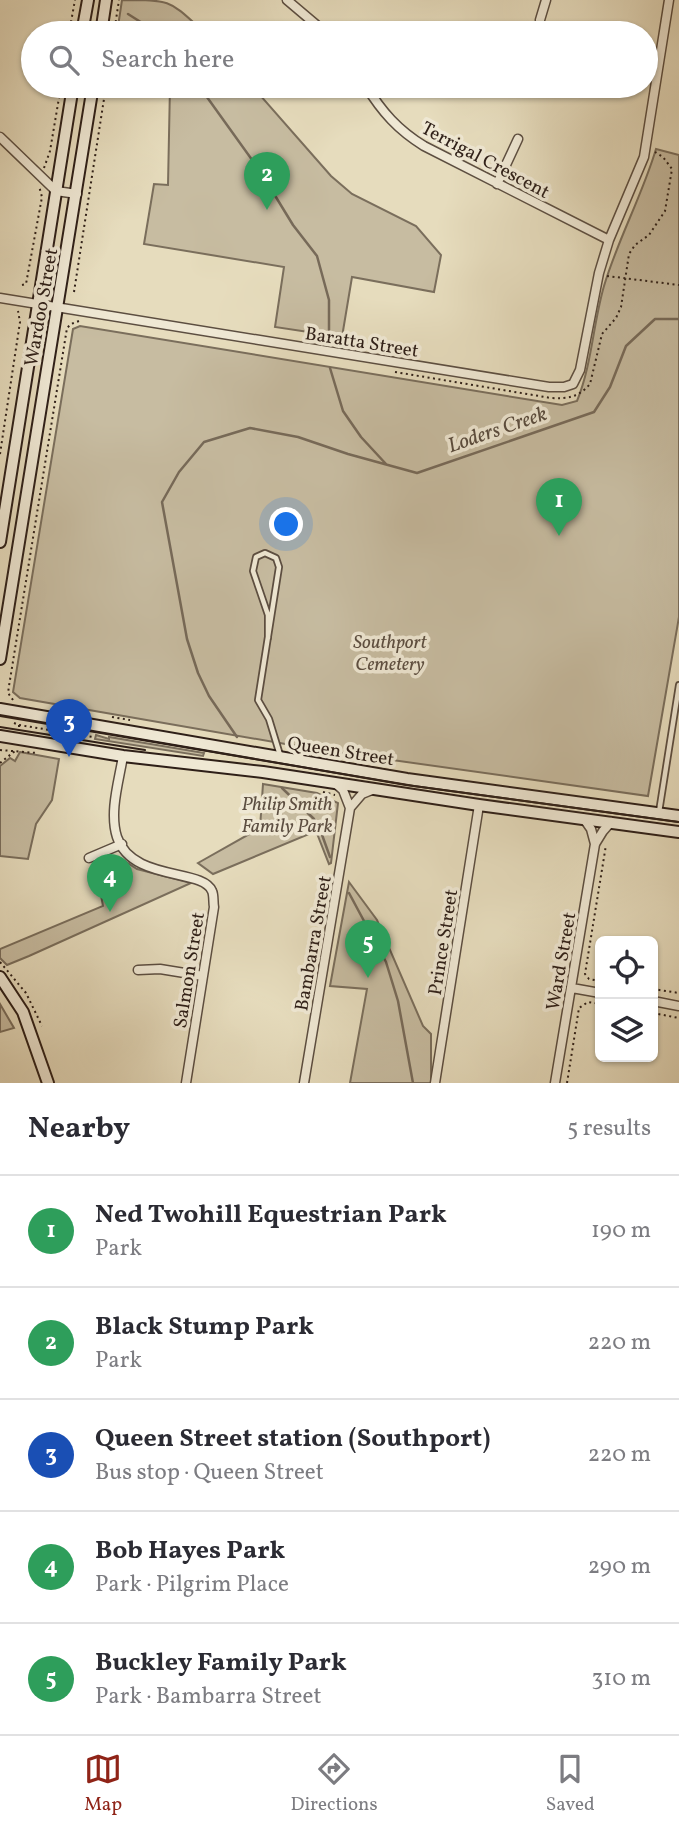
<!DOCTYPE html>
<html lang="en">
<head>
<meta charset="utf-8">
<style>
	:root { --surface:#fff; --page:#f2f2f3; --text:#2b2b33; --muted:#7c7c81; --line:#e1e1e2; --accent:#8f2418 }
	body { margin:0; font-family:Vollkorn,serif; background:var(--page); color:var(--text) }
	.controls { position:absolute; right:21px; bottom:21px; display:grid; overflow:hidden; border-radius:10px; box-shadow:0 2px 5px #0004 }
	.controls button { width:63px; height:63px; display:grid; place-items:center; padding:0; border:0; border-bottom:2px solid var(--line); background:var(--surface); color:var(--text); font:35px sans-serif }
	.you { position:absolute; left:287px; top:525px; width:24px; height:24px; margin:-18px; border:5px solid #fff; border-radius:50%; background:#1a73e8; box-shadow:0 0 0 10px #1a73e833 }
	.badge { display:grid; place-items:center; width:46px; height:46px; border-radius:50%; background:var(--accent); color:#fff; font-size:23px; font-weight:700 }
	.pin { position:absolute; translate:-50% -58px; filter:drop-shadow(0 2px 4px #0008) }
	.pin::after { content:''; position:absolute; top:37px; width:24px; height:21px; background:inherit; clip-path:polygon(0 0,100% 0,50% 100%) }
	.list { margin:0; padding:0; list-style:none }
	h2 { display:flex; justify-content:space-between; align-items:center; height:91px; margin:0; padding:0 28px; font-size:30px }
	h2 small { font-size:23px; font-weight:400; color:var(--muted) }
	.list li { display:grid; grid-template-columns:46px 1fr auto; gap:21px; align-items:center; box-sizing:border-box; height:112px; padding:0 28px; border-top:2px solid var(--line) }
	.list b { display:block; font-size:26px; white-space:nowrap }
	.list p { margin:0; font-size:23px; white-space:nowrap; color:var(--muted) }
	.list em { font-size:23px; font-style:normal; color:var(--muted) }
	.icon { flex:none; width:38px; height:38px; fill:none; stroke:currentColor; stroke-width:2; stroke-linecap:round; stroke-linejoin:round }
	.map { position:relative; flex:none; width:679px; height:1083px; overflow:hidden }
	.search { position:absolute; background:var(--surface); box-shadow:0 2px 5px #0004; left:21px; right:21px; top:21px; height:77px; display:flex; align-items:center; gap:18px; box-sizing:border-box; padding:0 24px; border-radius:38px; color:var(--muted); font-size:26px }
	.sheet { height:651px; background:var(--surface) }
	nav { display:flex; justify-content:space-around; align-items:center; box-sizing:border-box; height:98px; border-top:2px solid var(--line); background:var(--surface); font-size:19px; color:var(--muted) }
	nav a { display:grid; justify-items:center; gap:4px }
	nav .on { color:var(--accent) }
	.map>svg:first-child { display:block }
	.green { fill:#c7bca1; stroke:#7a6e5c; stroke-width:2 }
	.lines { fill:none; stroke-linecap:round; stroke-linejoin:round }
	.stream { stroke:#776a59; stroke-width:2.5 }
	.lane-casing { stroke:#5c4e41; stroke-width:8 }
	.street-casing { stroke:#5c4e41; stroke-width:11 }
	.secondary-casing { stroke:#2e1f18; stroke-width:14 }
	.path { stroke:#2e1f18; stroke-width:2; stroke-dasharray:2 3.5; stroke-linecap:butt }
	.lane { stroke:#efe8d4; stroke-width:4.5 }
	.street { stroke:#efe8d4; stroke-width:8 }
	.secondary { stroke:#efe8d4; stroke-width:10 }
	.tram { stroke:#2e1f18; stroke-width:2 }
	.labels { text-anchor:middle; stroke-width:7; stroke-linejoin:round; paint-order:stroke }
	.street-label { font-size:19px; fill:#2e1f18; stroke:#efe8d4 }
	.park-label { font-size:19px; font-style:italic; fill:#5c4e41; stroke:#efe8d4 }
	.water-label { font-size:21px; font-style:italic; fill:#584b3e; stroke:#efe8d4 }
</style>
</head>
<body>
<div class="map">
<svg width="679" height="1083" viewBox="0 0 679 1083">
	<rect width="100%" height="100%" fill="#e6dcbd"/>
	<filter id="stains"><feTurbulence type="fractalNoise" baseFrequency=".00286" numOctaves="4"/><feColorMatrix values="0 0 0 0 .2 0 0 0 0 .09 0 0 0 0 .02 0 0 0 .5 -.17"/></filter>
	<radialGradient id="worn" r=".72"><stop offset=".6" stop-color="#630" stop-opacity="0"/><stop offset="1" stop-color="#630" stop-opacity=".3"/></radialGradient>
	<path class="green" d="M122 0C173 0 169 0 205 33H117Z
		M170 86H252L331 176 352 194 416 226 441 255 434 292 352 277 342 337 275 327 284 267 144 244 154 184 168 185Z
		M656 149 679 155V617L648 796 314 749 20 698 13 692 73 329 80 326 562 405 577 401C592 364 593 324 604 286 618 239 642 196 656 149Z
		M96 735 109 739V737L204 753 203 756 95 739Z
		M20 752 59 759 52 800 36 824 28 859 0 856V766L10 758 15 761Z
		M263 784 317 793 338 803 331 863 329 864 316 831 213 874 198 863 260 828Z
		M112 856 120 858 137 869 191 883 29 956 7 965 0 958V949L103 906 96 869Z
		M349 882 377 920 423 1026 431 1034V1083H350L367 989 330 986Z
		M0 1004 14 1028 0 1032Z"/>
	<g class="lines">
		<path class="stream" d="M128 14 158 33
			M199 86 260 171 293 225 317 256 329 300V338
			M330 368 343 411 361 437 386 464
			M237 737 209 696 198 673 187 639 162 502 179 472 204 442 250 428 298 437 348 454 417 473 594 412 610 387 626 346 655 319H679
			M282 788 314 819 321 832 330 857
			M349 893 386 962 398 1001 413 1083"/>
		<g class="lane-casing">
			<path id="lane" d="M268 638V615L253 571 256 557 265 553 276 558 279 567 258 700 269 719 280 755
				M659 812 679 685"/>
		</g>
		<g class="street-casing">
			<path id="street" d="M287 0 326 33
				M540 20 546 0
				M416 33 417 31
				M366 86C382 112 398 130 424 146L609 240
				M0 137 56 191 77 194
				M497 184 518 139
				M0 298 549 387H564L573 384 580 370 599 273 609 240 644 157 669 0
				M123 756C119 781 109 812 117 837 132 882 203 868 212 891 214 895 213 902 214 907L186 1083
				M336 784 343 790 350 808
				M584 819 591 829 595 844
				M89 858 122 844
				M138 970 160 969 203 976
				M572 988 600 993
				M653 1001 679 1006
				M304 1083 350 808 362 794 372 790
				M435 1083 479 805
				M555 1083 595 844 603 831 611 822"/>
		</g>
		<g class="secondary-casing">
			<path id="secondary" d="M82 33 88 0
				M101 33 106 0
				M0 542 73 86
				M0 659 93 86
				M0 709 407 779 679 816
				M0 736 123 756 263 772 479 805 679 832
				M0 977 23 1012 48 1083"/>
		</g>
		<path class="path" d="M69 33 75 0
			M114 33 119 0
			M44 168 50 151 61 86
			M607 276 679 285
			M22 285 26 284 42 197 39 186
			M74 292 106 86
			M395 372 551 398C568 399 579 397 590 384L602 334 616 318 621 307 629 254 635 245 649 235 665 211 672 169 663 157 655 152
			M0 454 20 322 18 311
			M13 700 8 693 9 686 67 328 71 324 79 321
			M112 717 130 720
			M14 723 19 725V730
			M19 725 93 737
			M0 750 37 753
			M0 763 15 751
			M323 792 335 795
			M0 962 26 993 42 1026
			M600 981 589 979 585 974 606 845
			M653 989 679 993
			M653 1013 679 1018
			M567 1083 579 1008 588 1002 600 1004"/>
		<use href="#lane" class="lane"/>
		<use href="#street" class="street"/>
		<use href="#secondary" class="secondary"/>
		<path class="tram" d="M0 716 414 786 679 822
			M0 727 145 750"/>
	</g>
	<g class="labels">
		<g class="street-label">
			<text transform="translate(486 159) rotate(28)" y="7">Terrigal Crescent</text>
			<text transform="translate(40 307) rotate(-80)" y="7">Wardoo Street</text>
			<text transform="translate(362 341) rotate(9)" y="7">Baratta Street</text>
			<text transform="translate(341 750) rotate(9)" y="7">Queen Street</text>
			<text transform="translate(442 942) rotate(-81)" y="7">Prince Street</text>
			<text transform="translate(312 943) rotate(-80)" y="7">Bambarra Street</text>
			<text transform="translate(560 961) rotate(-80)" y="7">Ward Street</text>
			<text transform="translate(188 970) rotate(-81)" y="7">Salmon Street</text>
		</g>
		<g class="park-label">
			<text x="390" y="648">Southport<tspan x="390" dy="22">Cemetery</tspan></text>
			<text x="287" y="810">Philip Smith<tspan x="287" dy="22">Family Park</tspan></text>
		</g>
		<g class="water-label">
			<text transform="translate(497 429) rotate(-19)" y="7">Loders Creek</text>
		</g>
	</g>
	<rect width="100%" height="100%" filter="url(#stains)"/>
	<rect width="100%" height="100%" fill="url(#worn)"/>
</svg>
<div class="controls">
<button><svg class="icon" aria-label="locate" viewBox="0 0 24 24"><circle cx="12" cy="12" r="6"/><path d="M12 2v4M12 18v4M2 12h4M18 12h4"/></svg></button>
<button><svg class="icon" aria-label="layers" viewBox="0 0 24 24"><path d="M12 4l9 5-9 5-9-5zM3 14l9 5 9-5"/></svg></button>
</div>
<div class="you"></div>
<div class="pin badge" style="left:559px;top:536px;background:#2e9e5b">1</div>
<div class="pin badge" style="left:267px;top:210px;background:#2e9e5b">2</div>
<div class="pin badge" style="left:69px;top:757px;background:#1a4fb4">3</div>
<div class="pin badge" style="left:110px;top:912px;background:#2e9e5b">4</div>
<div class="pin badge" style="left:368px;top:978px;background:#2e9e5b">5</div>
<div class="search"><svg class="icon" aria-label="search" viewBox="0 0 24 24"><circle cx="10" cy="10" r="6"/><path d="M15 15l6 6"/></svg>Search here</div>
</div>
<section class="sheet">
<h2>Nearby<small>5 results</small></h2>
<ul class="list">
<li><span class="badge" style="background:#2e9e5b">1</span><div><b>Ned Twohill Equestrian Park</b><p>Park</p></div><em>190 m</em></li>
<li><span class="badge" style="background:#2e9e5b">2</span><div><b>Black Stump Park</b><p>Park</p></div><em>220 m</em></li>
<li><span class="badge" style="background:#1a4fb4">3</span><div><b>Queen Street station (Southport)</b><p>Bus stop · Queen Street</p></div><em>220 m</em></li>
<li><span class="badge" style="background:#2e9e5b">4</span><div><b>Bob Hayes Park</b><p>Park · Pilgrim Place</p></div><em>290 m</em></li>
<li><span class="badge" style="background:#2e9e5b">5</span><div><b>Buckley Family Park</b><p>Park · Bambarra Street</p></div><em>310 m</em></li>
</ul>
</section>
<nav>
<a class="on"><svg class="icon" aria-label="map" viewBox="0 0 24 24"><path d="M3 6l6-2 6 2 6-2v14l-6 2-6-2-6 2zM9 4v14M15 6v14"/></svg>Map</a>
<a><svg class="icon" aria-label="directions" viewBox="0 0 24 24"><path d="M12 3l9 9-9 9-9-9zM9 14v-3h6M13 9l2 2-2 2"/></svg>Directions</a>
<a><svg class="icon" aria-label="saved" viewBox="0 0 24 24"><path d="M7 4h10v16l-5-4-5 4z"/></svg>Saved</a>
</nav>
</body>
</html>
